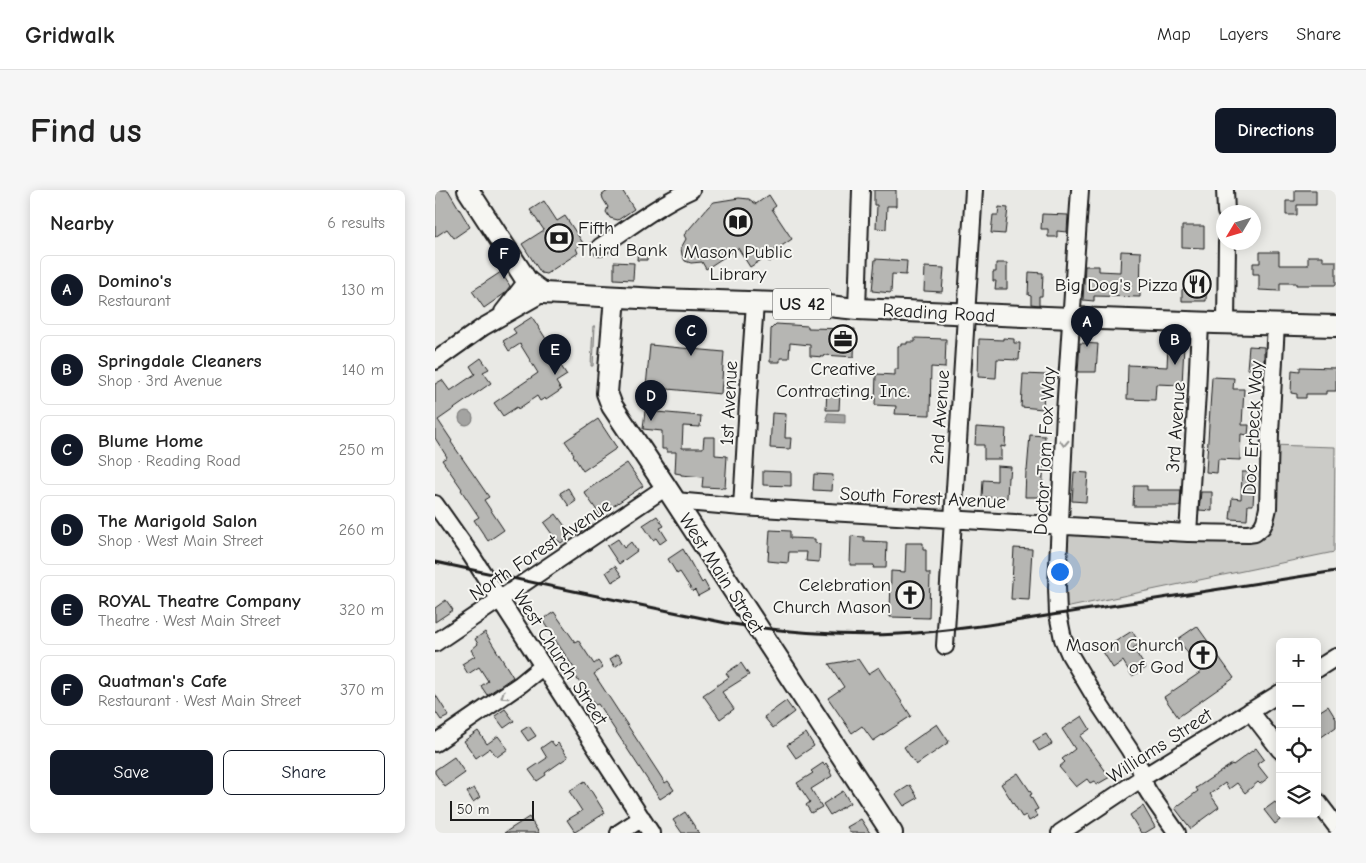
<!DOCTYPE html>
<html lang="en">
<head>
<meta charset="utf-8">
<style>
	:root { --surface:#fff; --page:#f6f6f6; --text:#222; --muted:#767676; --line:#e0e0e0; --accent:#111827 }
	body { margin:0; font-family:"Comic Neue",sans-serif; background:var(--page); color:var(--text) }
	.controls { position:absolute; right:15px; bottom:15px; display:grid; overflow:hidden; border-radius:8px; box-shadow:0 2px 12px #0003 }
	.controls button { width:45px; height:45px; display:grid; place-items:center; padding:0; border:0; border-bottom:1px solid var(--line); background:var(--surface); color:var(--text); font:25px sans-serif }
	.compass { position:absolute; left:781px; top:15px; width:45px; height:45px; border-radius:50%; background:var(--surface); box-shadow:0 2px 12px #0003; rotate:232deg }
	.scale { position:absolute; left:15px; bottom:12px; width:84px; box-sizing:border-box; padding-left:5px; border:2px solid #1c1c1c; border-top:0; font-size:14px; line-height:18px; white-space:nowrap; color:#1c1c1c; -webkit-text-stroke:4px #f6f6f2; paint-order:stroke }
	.you { position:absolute; left:624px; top:381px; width:18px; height:18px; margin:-12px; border:4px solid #fff; border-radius:50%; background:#1a73e8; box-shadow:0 0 0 8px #1a73e833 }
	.badge { display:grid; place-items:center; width:32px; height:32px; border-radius:50%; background:var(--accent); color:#fff; font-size:16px; font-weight:700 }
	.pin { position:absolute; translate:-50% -41px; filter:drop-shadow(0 1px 2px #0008) }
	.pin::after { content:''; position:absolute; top:26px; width:18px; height:15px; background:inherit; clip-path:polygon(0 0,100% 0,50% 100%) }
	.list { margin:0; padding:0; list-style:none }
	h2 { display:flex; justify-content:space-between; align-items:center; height:65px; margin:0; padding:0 20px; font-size:21px }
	h2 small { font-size:16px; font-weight:400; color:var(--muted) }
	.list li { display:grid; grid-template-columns:32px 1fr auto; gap:15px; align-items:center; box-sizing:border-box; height:70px; margin:0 10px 10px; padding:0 10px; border:1px solid var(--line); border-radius:8px }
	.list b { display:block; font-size:19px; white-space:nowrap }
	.list p { margin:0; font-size:16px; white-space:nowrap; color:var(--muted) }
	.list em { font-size:16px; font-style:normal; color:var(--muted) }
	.actions { display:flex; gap:10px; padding:15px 20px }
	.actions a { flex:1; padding:11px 0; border:1px solid var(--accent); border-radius:8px; text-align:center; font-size:18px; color:var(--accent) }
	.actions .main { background:var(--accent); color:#fff }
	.icon { flex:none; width:28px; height:28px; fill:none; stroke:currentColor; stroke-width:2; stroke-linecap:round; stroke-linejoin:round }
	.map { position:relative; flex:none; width:901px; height:643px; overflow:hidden; border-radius:8px }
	header { display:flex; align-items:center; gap:30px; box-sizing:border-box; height:70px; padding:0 25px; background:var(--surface); border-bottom:1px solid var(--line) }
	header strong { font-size:24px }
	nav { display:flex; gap:28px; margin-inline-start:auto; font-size:18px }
	.intro { display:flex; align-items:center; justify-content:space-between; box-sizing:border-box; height:120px; padding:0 30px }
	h1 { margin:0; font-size:35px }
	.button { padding:12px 22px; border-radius:8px; background:var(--accent); color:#fff; font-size:18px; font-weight:700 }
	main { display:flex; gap:30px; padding:0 30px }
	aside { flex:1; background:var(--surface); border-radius:8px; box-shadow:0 2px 12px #0003 }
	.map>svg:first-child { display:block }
	.green { fill:#cbcbc7; stroke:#747472 }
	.water { fill:#a3a3a1; stroke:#6d6d6c }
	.building { fill:#b6b6b3; stroke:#1c1c1c }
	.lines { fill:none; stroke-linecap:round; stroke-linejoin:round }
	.minor-casing { stroke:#1c1c1c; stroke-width:20 }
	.major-casing { stroke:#1c1c1c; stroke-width:24 }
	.minor { stroke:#f6f6f2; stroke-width:16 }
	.major { stroke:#f6f6f2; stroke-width:20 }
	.rail { stroke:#1c1c1c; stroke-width:3 }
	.oneway { stroke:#949492 }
	.labels { text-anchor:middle; stroke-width:4; stroke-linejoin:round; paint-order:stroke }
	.shield { fill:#f6f6f2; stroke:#5d5d5c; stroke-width:1 }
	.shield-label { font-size:18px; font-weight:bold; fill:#1c1c1c }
	.poi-label { font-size:19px; fill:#1c1c1c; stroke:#f6f6f2; text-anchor:end }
	.street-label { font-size:19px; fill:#1c1c1c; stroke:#f6f6f2 }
</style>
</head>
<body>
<header>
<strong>Gridwalk</strong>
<nav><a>Map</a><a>Layers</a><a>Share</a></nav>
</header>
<div class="intro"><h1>Find us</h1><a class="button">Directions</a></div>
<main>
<aside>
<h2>Nearby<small>6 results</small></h2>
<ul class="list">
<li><span class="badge">A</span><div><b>Domino's</b><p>Restaurant</p></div><em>130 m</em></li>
<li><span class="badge">B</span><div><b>Springdale Cleaners</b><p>Shop · 3rd Avenue</p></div><em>140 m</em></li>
<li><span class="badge">C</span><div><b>Blume Home</b><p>Shop · Reading Road</p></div><em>250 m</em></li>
<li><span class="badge">D</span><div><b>The Marigold Salon</b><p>Shop · West Main Street</p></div><em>260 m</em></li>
<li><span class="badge">E</span><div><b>ROYAL Theatre Company</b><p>Theatre · West Main Street</p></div><em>320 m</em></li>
<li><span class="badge">F</span><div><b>Quatman's Cafe</b><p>Restaurant · West Main Street</p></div><em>370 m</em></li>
</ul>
<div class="actions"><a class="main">Save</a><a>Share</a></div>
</aside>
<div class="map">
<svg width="901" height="643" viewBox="0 0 901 643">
	<rect width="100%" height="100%" fill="#e9e9e5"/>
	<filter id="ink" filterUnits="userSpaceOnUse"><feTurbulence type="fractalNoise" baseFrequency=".02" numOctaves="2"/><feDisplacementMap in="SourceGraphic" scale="10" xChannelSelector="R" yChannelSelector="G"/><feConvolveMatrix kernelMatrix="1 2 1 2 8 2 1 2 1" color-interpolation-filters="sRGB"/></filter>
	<g filter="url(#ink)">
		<path class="green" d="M158 136H160L158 176H156Z
			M835 255 900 257 899 362 630 418 625 336 823 341Z"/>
		<path class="water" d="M24 228a7 7 0 1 1 14 0a7 7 0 1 1-14 0Z
			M393 223 410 224V233L392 232V229L391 228Z"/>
		<path class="building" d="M0 0H13L35 37 19 48 12 39 0 47Z
			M174 0H187L199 19 183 30 175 28 171 22 173 17 168 9 167 5Z
			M439 0H461V16H452L451 39 441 38 442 15H439Z
			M860 0H881V15H862V25H851V11H860Z
			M334 5 341 16 337 19 357 49 339 61 342 67 334 72 331 67 315 77 303 58 271 79 267 72 256 73 250 71 247 65 246 58 251 49 249 45 273 17 279 12 304 8 314 9 321 14Z
			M109 11 122 31 130 26 148 53 141 58 143 63 111 84 106 83 87 54 109 40 95 20Z
			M564 17 573 18 570 44 556 43 558 25H563Z
			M607 24 633 25 632 42 622 41V47H613V39H606Z
			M747 36H769V58L747 57Z
			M203 58 212 59V70H202Z
			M686 61 706 62 705 107 659 106V111L648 110 650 76H664V81L685 82Z
			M825 62H844V75H873V66H888V71H901V95H861V93H845V101L824 100V84H818V73H825Z
			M440 69 472 71 471 85 457 84 456 103 437 101Z
			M179 72 199 73 198 90 179 89Z
			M561 73H572V99H560L561 91H558V82H561Z
			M490 77 509 78 507 102 489 101Z
			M66 82 75 96 69 104 49 118 37 101Z
			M594 82 608 83 607 106H604V115L596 114V106L593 105Z
			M760 88H772L771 111H747V100Z
			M97 127 122 166 120 167 132 185 121 192 126 200 111 210 110 208 105 211 102 206 83 219 82 217 68 226 59 213 103 183 85 154 74 161 68 151 81 143 78 139Z
			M341 134 373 136V138L420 139 419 167 389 165V167L375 166V155L355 153 354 168H345V172H335L336 139Z
			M480 148 511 149 510 178 496 177 495 225 460 224 461 216 440 215 441 184 460 185V179H463V156H466V154H472V152H480Z
			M568 148 579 149V153H585L584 170 562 169 561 188 543 187 544 149 568 150Z
			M645 153 663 154 661 182H643Z
			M215 155 289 162 286 204 211 197Z
			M733 155H749L747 195 721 194 720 210 692 209 693 175 732 177Z
			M814 156 829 157V178H827V180L812 179Z
			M46 168 54 179 48 182 56 193 3 230 17 251 16 252 54 307 49 310 69 340 53 351 39 330 44 327 26 300 27 299 7 270 12 267 0 248V194L7 190 15 201 40 184 35 176Z
			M865 177 901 178V201H891V204H871V208H862V204L856 203 857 180 865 181Z
			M588 184 612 185 611 200H609L608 219 586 217Z
			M777 187 799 188 798 199H809L807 235H814L813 245 806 244 805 270 783 269 782 283 771 282Z
			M392 199 405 200 404 220H391Z
			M210 221 266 226 265 237 248 236 247 258H268L269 247H280V265L292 266 290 298 267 297 268 287 246 285V284L240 283 241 262H232V259H227V241L208 239Z
			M337 223 351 224 350 248H356L355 259 335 258Z
			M163 229 182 258 148 281 138 265 139 264 130 251Z
			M541 237 571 239 570 257 566 256V269H549V255H540Z
			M595 245 610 246 607 307H590L591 281H592Z
			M192 273 208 296 165 325 149 302Z
			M562 276 576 277 575 287H573L572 308 547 307 548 290 562 291Z
			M328 281 356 282V296L328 295Z
			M639 282 653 283 651 312 637 311Z
			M807 282H820L818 315H813L812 330 795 329 797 308 806 309Z
			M379 284 398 285 397 301 378 300Z
			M699 296H712V300H746L745 316H698Z
			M133 298 141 311 134 316 125 303Z
			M766 302H777V321L764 320Z
			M121 324 135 343 134 344 135 346 126 353 124 351H122L109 333Z
			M222 326 229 336 225 338 232 349 225 354 221 348 218 350 208 335Z
			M335 340 355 341V348L380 349V353L385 354 384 372 371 371 372 362H354L353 373 333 371Z
			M416 346 429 347V351L452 352 451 378H438L439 375H415Z
			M183 349 189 358 196 352 202 361 184 374 172 356Z
			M471 353H488V360H491V383H495L494 428 455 427 456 381 470 382Z
			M579 358 597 359 594 410 576 409Z
			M248 359 267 393 269 391 274 400 263 406 260 400 258 402 245 382 242 384 233 369Z
			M180 376 187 386 177 392 171 382Z
			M11 410 18 420 0 432V418Z
			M119 422 140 452 143 450 159 474 163 471 168 478 159 484 223 582 230 593 233 591 239 600 225 609 163 514 160 515 138 483 141 481 107 430Z
			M762 436 799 488 743 527 729 507 766 482 743 449Z
			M697 441 705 454 698 458 711 478 697 486 688 471 678 478 667 460Z
			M50 442 78 487 52 505 46 496 53 491 44 477 33 484 27 474 40 466 36 460 43 454 40 449Z
			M183 464 188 471 180 477 175 469Z
			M423 469 433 484 444 477 476 526 438 551 427 536 417 543 393 508 409 497 394 474Z
			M306 473 314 485 287 502 299 519 285 529 268 505 294 487 291 483Z
			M0 504 14 526 6 530 0 521Z
			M351 511 359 522 338 538 329 527Z
			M893 516 901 529V537L882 550V523Z
			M70 519 79 531 69 538 60 526Z
			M647 526 655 539 645 546 675 587 661 595 659 591 655 593 652 589 641 597 624 577 630 572 627 569 640 559 627 539Z
			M502 534 514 552 481 575 469 557Z
			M94 536 101 546 93 551 86 541Z
			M43 541 52 554 63 546 73 559 62 567 55 558 41 568 29 551Z
			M371 543 379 556 361 568 352 555Z
			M611 544 617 554 604 561 598 551Z
			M116 551 120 556 123 553 133 567 110 583 111 585 102 591 94 580 112 568 106 558Z
			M821 558 829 569 822 574 833 588 825 594 823 592 810 603 802 593 794 599 790 593 775 604 784 617 765 631V632L756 639 740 618 763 601 761 598 797 574 798 575Z
			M19 567 30 583 10 597 0 583V580Z
			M388 573 389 575 391 573 396 581 395 582 397 586 376 599 387 617 376 623 371 615 375 612 362 593 378 583 376 581Z
			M583 583 597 604 595 605 603 619 599 621 603 626 594 631 591 625 587 627 566 594Z
			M150 591 170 623 140 642 132 630 147 621 134 601Z
			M475 595 483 608 469 616 461 604Z
			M39 598 45 607 38 612 32 602Z
			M408 601 415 613 395 625 388 614Z
			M840 612 845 618V630L840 634 829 620Z
			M708 616 720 637 710 643H706L695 625Z
			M250 622 264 643H247L238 630Z
			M94 627 104 643H69Z
			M426 629 435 643H416L412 637Z"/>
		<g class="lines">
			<g class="minor-casing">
				<path id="minor" d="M645 0 630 222 622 397 623 424 628 449 635 465 664 514 694 559 705 578 711 598 714 603 742 643
					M790 0 791 22
					M165 57C195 37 223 15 256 0
					M422 119 426 0
					M68 122 92 91
					M791 133 792 52
					M0 171 48 137 108 103
					M240 311 307 317 753 343 813 344 820 343 827 337 830 331 833 318 835 243 841 134
					M0 314 36 365 216 643
					M307 317 313 212 320 113
					M753 343 762 202 765 133
					M0 453 231 297
					M510 456 539 0
					M882 479 901 467
					M815 521 845 560
					M0 553 86 494 108 476
					M882 611 901 636
					M184 643 207 628
					M625 643 707 588 845 503"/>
			</g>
			<g class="major-casing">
				<path id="major" d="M33 0 92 91 108 103 224 109 374 114 422 119 637 128 780 133 901 136
					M180 107 172 203 177 216 231 297 457 643"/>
			</g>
			<use href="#minor" class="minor"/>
			<use href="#major" class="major"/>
			<path class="rail" d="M0 372 291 433C348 442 406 447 464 444 524 441 584 430 643 421 729 408 815 395 901 381"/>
		</g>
		<defs><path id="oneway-chevron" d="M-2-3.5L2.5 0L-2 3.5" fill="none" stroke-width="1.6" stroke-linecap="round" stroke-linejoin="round" transform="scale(1.25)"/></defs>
		<g class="oneway">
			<use href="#oneway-chevron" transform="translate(629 253) rotate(93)"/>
			<use href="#oneway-chevron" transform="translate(69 506) rotate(146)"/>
		</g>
	</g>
	<defs>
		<g id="library-ring" transform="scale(1.4375)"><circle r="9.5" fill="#f6f6f2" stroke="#1c1c1c" stroke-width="1.5"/><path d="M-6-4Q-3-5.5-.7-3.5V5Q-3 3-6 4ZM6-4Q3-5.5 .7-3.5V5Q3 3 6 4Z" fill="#1c1c1c"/></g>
		<g id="bank-ring" transform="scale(1.4375)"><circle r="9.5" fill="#f6f6f2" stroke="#1c1c1c" stroke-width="1.5"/><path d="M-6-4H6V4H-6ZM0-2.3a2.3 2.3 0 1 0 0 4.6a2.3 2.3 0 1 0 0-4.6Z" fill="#1c1c1c"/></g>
		<g id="restaurant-ring" transform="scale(1.4375)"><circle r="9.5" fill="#f6f6f2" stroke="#1c1c1c" stroke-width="1.5"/><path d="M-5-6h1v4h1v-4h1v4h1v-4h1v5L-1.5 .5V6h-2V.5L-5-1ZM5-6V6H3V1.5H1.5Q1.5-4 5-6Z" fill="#1c1c1c"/></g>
		<g id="office-ring" transform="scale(1.4375)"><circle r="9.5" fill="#f6f6f2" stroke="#1c1c1c" stroke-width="1.5"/><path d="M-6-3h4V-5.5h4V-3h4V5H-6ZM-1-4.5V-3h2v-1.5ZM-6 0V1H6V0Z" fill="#1c1c1c"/></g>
		<g id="church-ring" transform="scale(1.4375)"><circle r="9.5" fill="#f6f6f2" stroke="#1c1c1c" stroke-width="1.5"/><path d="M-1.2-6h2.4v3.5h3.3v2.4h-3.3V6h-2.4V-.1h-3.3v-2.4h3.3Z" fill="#1c1c1c"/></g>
	</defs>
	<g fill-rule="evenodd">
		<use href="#library-ring" x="303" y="32"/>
		<use href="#bank-ring" x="124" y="48"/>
		<use href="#restaurant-ring" x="762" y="94"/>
		<use href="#office-ring" x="408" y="149"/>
		<use href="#church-ring" x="475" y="405"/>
		<use href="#church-ring" x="768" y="465"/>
	</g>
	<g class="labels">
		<rect class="shield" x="338" y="98.5" width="58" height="31" rx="4"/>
		<g class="shield-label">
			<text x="367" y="120">US 42</text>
		</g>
		<g class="poi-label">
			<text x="143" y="44" text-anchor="start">Fifth<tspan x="143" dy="22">Third Bank</tspan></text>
			<text x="303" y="68" text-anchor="middle">Mason Public<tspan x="303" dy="22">Library</tspan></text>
			<text x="743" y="101">Big Dog's Pizza</text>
			<text x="408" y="185" text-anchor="middle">Creative<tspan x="408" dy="22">Contracting, Inc.</tspan></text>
			<text x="456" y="401">Celebration<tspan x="456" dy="22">Church Mason</tspan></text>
			<text x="749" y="461">Mason Church<tspan x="749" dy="22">of God</tspan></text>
		</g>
		<g class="street-label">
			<text transform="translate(504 122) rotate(3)" y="7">Reading Road</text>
			<text transform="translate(293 213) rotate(-87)" y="7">1st Avenue</text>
			<text transform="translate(504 227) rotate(-86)" y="7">2nd Avenue</text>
			<text transform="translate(740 237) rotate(-86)" y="7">3rd Avenue</text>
			<text transform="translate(817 238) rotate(-87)" y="7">Doc Erbeck Way</text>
			<text transform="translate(609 261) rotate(-87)" y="7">Doctor Tom Fox Way</text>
			<text transform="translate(488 307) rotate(3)" y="7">South Forest Avenue</text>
			<text transform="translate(105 359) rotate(-34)" y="7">North Forest Avenue</text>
			<text transform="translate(287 383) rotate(57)" y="7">West Main Street</text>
			<text transform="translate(126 467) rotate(57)" y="7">West Church Street</text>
			<text transform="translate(724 555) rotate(-33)" y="7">Williams Street</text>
		</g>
	</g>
</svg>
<div class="controls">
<button>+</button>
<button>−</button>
<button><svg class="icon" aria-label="locate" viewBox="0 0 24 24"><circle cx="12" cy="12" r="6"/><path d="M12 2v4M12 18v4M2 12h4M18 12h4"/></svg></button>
<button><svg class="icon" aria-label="layers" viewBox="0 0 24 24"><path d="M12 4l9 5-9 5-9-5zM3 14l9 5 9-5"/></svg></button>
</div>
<svg class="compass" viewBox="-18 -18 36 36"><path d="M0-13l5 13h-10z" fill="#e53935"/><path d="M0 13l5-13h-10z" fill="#767676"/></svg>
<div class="scale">50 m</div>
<div class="you"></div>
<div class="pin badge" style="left:652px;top:157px">A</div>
<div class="pin badge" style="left:740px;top:175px">B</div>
<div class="pin badge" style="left:256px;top:166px">C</div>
<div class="pin badge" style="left:216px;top:231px">D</div>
<div class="pin badge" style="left:120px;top:185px">E</div>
<div class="pin badge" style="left:69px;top:89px">F</div>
</div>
</main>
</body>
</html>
